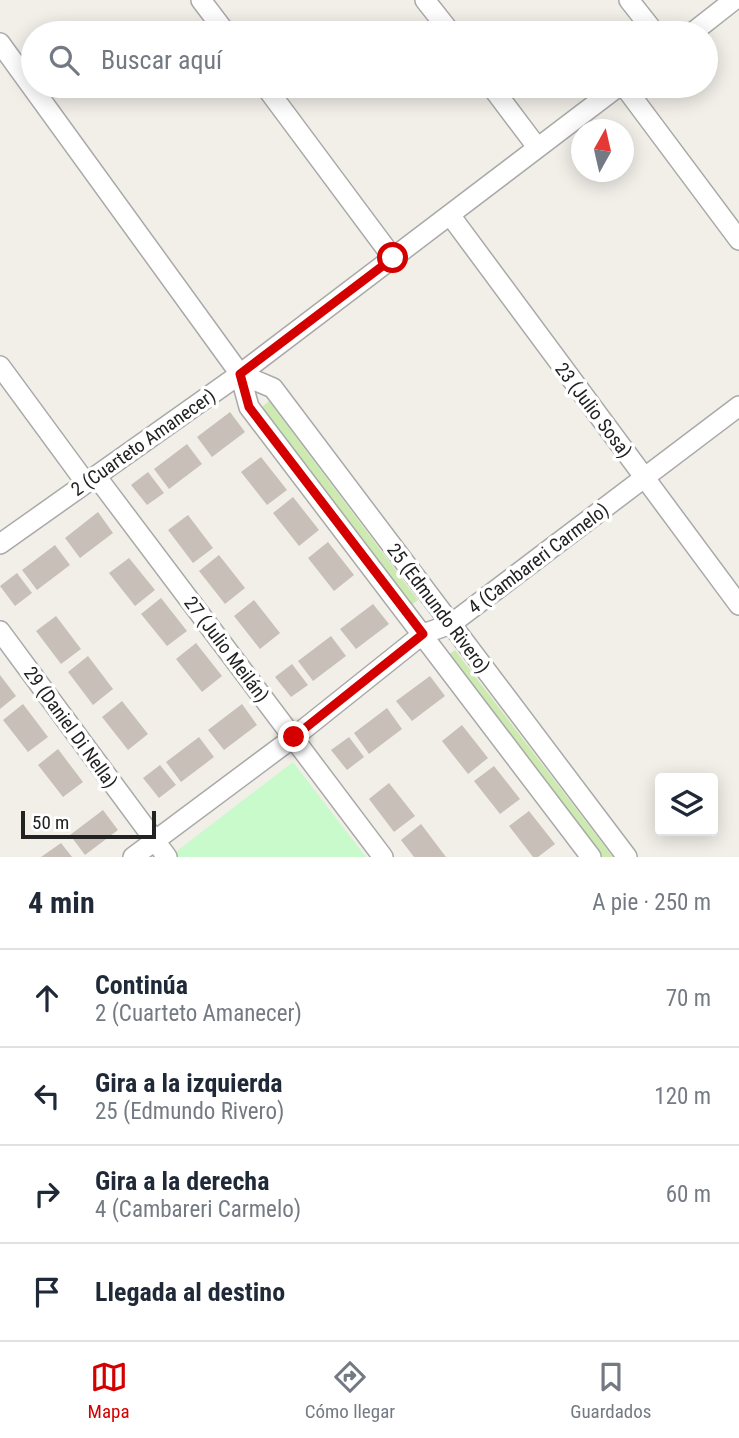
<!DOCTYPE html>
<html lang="es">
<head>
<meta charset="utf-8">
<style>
	:root { --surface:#fff; --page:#f2f2f3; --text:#1f2937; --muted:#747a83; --line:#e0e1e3; --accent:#d40000 }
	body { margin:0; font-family:"Roboto Condensed",sans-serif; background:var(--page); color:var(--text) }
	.controls { position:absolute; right:21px; bottom:21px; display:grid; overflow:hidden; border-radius:7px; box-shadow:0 4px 18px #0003 }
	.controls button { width:63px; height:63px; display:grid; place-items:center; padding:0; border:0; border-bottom:2px solid var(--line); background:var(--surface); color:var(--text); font:35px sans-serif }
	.compass { position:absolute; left:571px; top:119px; width:63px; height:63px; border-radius:50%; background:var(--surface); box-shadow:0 4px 18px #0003; rotate:8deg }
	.scale { position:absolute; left:21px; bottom:18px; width:135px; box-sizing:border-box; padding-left:7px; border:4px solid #222; border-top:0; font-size:19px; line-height:24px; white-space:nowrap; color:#222; -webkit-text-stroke:5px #fff; paint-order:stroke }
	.stop { position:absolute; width:21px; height:21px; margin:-16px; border:5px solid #d40000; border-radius:50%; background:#fff }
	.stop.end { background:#d40000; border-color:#fff; box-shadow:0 2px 7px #0008 }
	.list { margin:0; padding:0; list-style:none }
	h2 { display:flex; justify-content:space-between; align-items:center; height:91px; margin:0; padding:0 28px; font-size:30px }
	h2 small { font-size:23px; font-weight:400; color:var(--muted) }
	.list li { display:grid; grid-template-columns:46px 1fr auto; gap:21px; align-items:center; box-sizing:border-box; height:98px; padding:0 28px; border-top:2px solid var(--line) }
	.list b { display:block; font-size:26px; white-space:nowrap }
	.list p { margin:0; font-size:23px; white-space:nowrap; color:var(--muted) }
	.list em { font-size:23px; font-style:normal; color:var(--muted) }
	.icon { flex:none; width:38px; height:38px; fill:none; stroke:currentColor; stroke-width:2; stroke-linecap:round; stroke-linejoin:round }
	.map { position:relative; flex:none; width:739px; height:857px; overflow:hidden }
	.search { position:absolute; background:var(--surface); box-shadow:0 4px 18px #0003; left:21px; right:21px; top:21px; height:77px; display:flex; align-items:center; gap:18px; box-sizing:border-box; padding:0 24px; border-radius:38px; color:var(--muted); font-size:26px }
	.sheet { height:483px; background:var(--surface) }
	nav { display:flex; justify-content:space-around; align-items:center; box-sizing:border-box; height:98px; border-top:2px solid var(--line); background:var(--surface); font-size:19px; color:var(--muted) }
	nav a { display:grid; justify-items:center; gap:4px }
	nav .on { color:var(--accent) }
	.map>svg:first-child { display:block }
	.grass { fill:#cdebb0 }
	.park { fill:#c8facc }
	.building { fill:#c7bfb8 }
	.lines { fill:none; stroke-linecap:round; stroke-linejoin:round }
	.minor-casing { stroke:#a9a9a9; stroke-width:22 }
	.minor { stroke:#fff; stroke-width:19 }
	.route { stroke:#d40000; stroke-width:9 }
	.labels { text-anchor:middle; stroke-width:7; stroke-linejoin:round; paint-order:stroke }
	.street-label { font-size:19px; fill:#222; stroke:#fff }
</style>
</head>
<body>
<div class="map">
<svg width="739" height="857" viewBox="0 0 739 857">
	<rect width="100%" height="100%" fill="#f2efe9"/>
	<path class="grass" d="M269 401 418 600 410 606 261 408Z
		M455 650 613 857H601L447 656Z"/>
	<path class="park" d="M293 762 366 857H176L173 854Z"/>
	<path class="building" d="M230 412 245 432 212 457 197 437Z
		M187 444 202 464 169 489 154 469Z
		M261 457 287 490 267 505 241 472Z
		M148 472 164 493 147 505 131 485Z
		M293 497 319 530 299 546 273 513Z
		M98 512 113 533 80 558 65 538Z
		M188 515 213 548 193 563 168 530Z
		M328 542 354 575 334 591 308 558Z
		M55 545 70 565 37 590 22 570Z
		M219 555 245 588 225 604 199 571Z
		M129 558 155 590 135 606 109 573Z
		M17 573 32 593 15 606 0 586Z
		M161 598 187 631 167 646 141 614Z
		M254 600 280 633 260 649 234 616Z
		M373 604 389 624 356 649 340 629Z
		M56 616 81 649 61 664 36 631Z
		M331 636 346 656 313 681 298 661Z
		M196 643 222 676 202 692 176 659Z
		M88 656 113 689 93 705 68 672Z
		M292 664 308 685 291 697 275 677Z
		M0 675 16 696 0 709Z
		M430 676 445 696 412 721 396 701Z
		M122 701 148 734 128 750 102 717Z
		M23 704 48 737 28 752 3 720Z
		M242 704 257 725 224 750 208 730Z
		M387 708 402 729 369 754 354 733Z
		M462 725 488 758 468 774 442 741Z
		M199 737 214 757 181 782 166 762Z
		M349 737 364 757 347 770 331 750Z
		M58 749 83 782 63 797 38 765Z
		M160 765 176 785 159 798 143 778Z
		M494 766 520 799 500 814 474 781Z
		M389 783 415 816 394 832 369 799Z
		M103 810 118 830 85 855 70 835Z
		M529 811 555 844 538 857H533L509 826Z
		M421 824 446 857H414L401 840Z
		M61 843 72 857H41Z"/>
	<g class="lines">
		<g class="minor-casing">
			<path id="minor" d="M201 0 226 33
				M425 0 451 33
				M629 0 655 33
				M692 33 734 0
				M0 43 240 374 249 407 591 857
				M265 86 393 258
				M491 86 537 147
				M624 86 739 240
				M450 215 739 605
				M0 366 86 483
				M240 374 273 388 627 857
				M96 476 383 857
				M0 544 240 374 619 86
				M0 631 167 857
				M133 857 294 737 423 634 451 624 739 406"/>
		</g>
		<use href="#minor" class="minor"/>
	</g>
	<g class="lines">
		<path class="route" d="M294 737 423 634 249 407 240 374 393 258"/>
	</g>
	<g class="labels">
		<g class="street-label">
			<text transform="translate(594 410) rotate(53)" y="7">23 (Julio Sosa)</text>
			<text transform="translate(143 442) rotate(-35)" y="7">2 (Cuarteto Amanecer)</text>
			<text transform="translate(538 558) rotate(-37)" y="7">4 (Cambareri Carmelo)</text>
			<text transform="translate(439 608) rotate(53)" y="7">25 (Edmundo Rivero)</text>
			<text transform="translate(227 649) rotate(53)" y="7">27 (Julio Meilán)</text>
			<text transform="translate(71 727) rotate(54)" y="7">29 (Daniel Di Nella)</text>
		</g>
	</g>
</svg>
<div class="controls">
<button><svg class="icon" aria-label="layers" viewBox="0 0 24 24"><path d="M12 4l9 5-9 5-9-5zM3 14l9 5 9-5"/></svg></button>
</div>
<svg class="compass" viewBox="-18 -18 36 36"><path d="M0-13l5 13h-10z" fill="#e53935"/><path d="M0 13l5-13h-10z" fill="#747a83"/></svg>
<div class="scale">50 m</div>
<div class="stop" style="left:393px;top:258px"></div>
<div class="stop end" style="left:294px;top:737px"></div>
<div class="search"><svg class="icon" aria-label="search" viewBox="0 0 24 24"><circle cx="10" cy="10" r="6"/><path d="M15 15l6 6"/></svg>Buscar aquí</div>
</div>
<section class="sheet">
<h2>4 min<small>A pie · 250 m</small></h2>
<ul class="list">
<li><svg class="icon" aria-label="ahead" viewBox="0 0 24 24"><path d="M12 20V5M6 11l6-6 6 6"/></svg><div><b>Continúa</b><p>2 (Cuarteto Amanecer)</p></div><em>70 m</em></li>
<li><svg class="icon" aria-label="left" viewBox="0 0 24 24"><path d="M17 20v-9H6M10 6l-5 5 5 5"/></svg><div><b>Gira a la izquierda</b><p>25 (Edmundo Rivero)</p></div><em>120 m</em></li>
<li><svg class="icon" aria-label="right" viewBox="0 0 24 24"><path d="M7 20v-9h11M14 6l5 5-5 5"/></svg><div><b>Gira a la derecha</b><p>4 (Cambareri Carmelo)</p></div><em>60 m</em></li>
<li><svg class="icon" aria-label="arrive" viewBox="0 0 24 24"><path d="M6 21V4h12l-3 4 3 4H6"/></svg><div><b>Llegada al destino</b></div></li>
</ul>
</section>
<nav>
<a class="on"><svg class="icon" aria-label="map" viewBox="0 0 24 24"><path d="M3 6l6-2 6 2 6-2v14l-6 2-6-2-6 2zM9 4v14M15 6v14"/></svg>Mapa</a>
<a><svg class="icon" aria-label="directions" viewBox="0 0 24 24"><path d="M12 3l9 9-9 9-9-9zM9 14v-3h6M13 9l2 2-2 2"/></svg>Cómo llegar</a>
<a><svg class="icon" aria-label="saved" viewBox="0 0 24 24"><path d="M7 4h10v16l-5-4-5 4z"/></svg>Guardados</a>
</nav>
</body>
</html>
